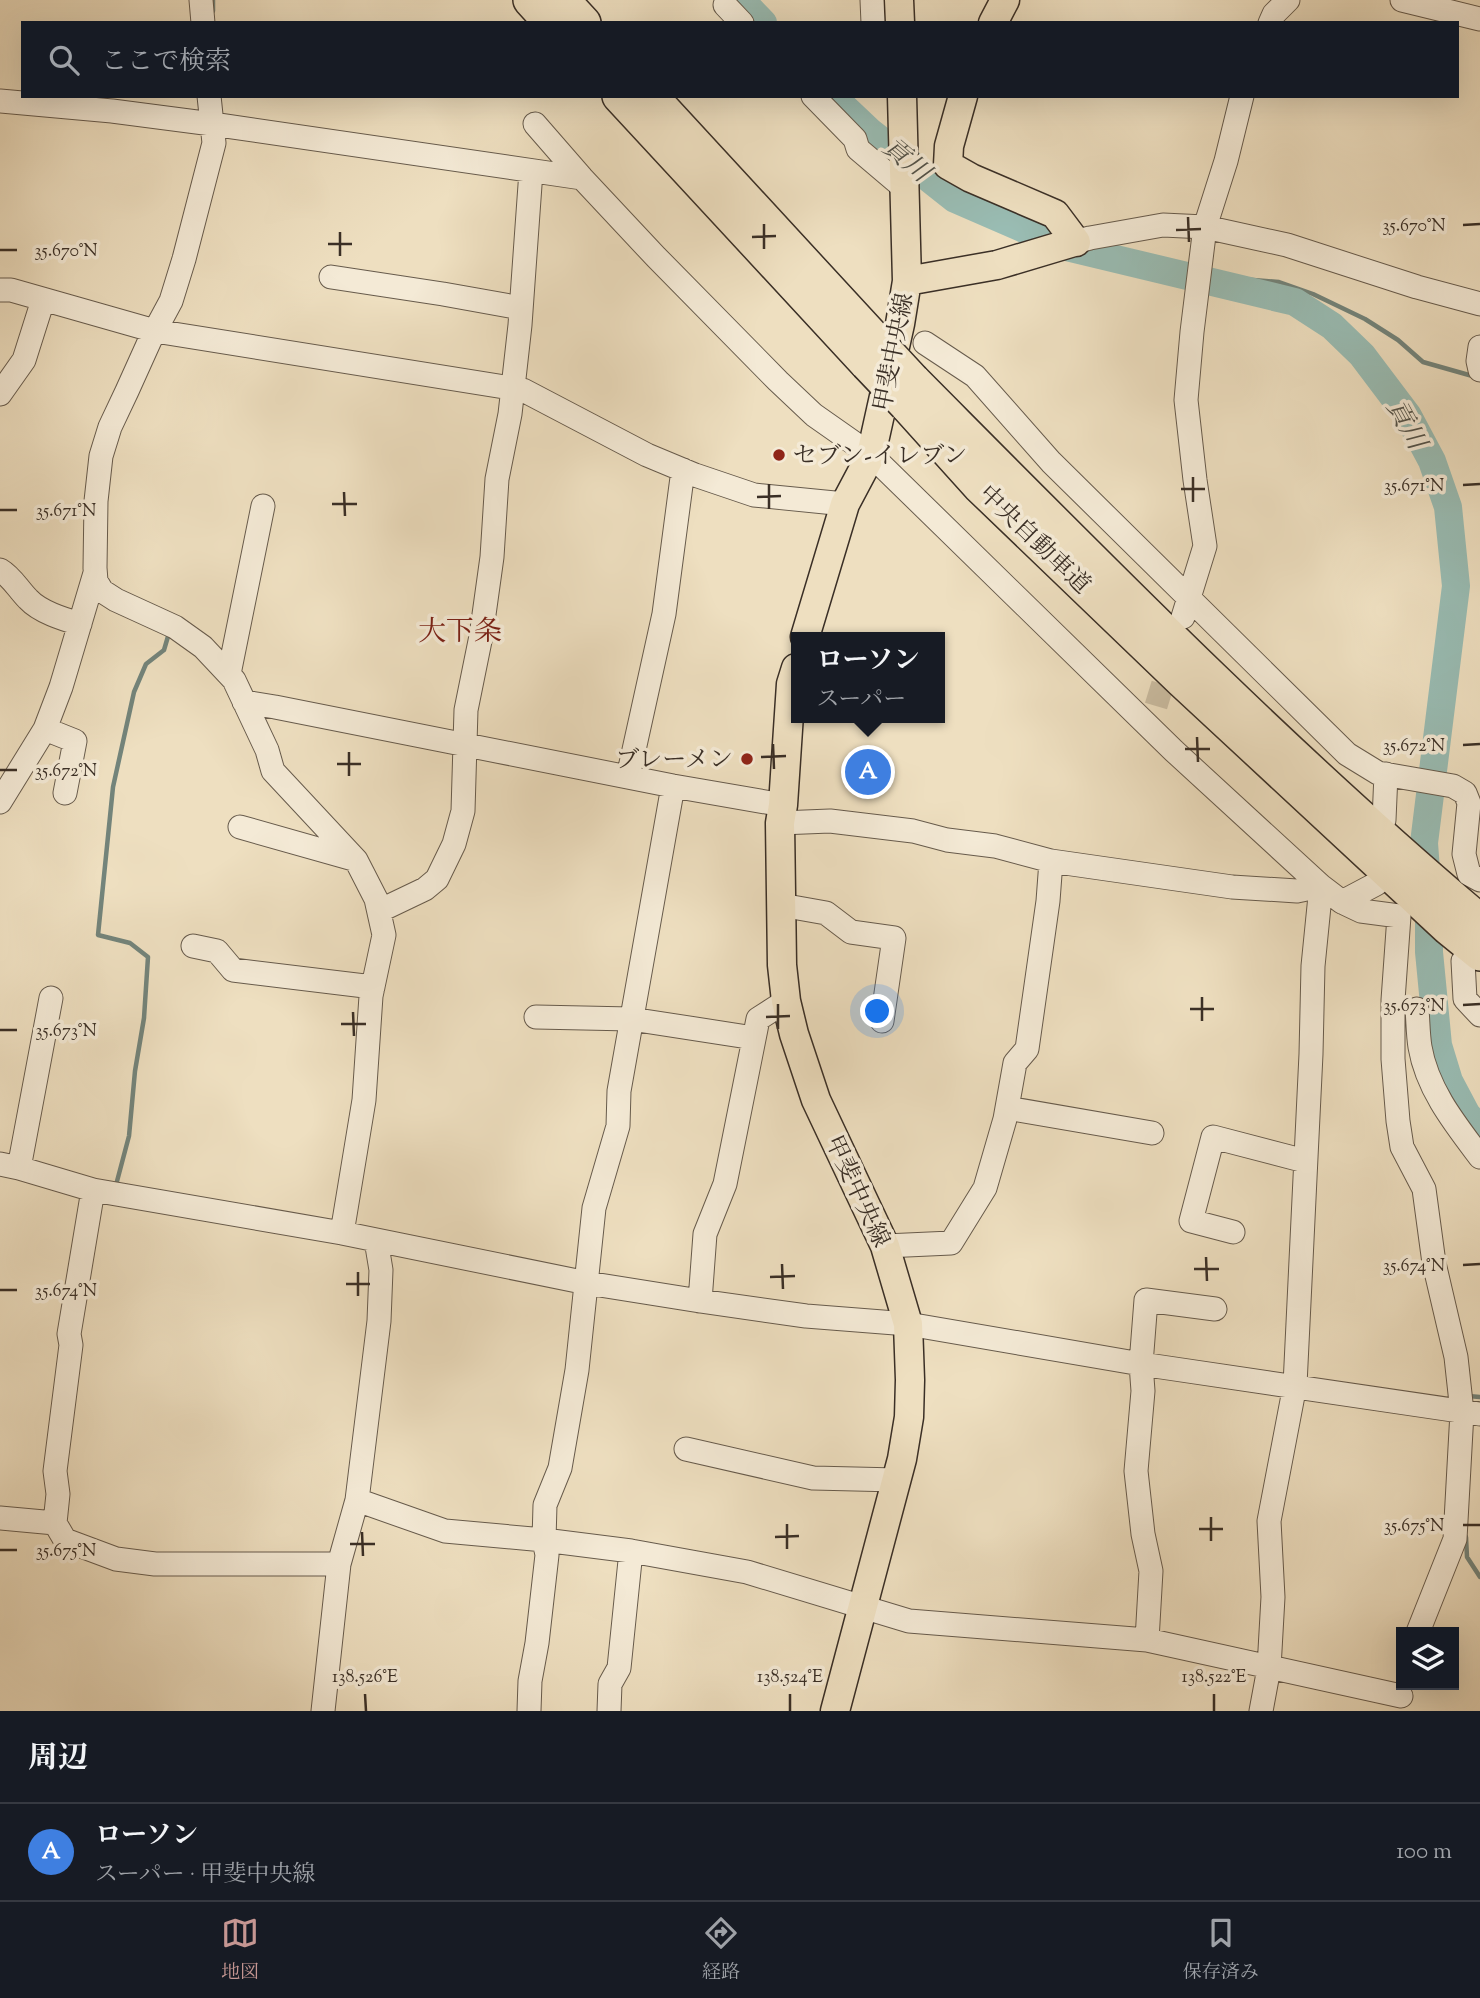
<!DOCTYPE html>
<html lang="ja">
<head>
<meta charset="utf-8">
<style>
	:root { --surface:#171b24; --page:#242831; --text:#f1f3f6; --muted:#9ea1a6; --line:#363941; --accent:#c59692 }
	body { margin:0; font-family:"Sorts Mill Goudy","Noto Serif JP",serif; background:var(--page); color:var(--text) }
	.controls { position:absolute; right:21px; bottom:21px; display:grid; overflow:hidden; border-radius:0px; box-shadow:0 7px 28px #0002 }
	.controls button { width:63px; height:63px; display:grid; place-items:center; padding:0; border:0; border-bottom:2px solid var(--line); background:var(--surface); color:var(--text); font:35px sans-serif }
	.you { position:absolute; left:878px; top:1012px; width:24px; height:24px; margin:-18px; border:5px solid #fff; border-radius:50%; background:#1a73e8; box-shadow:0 0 0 10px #1a73e833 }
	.badge { display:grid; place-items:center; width:46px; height:46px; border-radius:50%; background:var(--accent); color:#fff; font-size:23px; font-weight:700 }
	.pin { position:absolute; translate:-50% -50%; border:4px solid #fff; box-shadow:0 2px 7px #0006 }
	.popup { position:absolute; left:791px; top:632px; width:154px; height:91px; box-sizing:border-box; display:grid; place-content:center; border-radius:0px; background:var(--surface); filter:drop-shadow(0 2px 5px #0005); font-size:23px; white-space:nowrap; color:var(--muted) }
	.popup b { font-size:26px; color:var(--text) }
	.popup::after { content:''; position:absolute; left:50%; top:100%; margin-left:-14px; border:14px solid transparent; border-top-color:var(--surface) }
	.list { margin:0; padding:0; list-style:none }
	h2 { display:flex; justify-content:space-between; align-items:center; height:91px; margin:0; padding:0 28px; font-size:30px }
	h2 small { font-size:23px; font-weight:400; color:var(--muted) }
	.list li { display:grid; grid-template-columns:46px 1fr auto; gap:21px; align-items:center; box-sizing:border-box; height:98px; padding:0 28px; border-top:2px solid var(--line) }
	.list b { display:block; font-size:26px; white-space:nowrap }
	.list p { margin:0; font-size:23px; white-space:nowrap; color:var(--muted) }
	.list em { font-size:23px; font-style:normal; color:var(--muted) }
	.icon { flex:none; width:38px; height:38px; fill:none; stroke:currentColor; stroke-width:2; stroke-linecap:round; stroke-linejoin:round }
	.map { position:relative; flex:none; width:1480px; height:1711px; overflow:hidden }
	.search { position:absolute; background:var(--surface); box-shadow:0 7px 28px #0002; left:21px; right:21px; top:21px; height:77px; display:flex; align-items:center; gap:18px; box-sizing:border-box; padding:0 24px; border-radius:0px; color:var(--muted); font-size:26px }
	.sheet { height:189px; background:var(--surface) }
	nav { display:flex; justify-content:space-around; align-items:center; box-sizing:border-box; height:98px; border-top:2px solid var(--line); background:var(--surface); font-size:19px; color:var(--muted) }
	nav a { display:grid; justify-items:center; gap:4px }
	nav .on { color:var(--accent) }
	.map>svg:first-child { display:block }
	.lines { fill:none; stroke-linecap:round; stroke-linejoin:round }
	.stream { stroke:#73847b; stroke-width:4.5 }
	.river { stroke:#99bcb3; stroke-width:28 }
	.minor-tunnel { stroke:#cabca1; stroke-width:23; stroke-dasharray:23 11; stroke-linecap:butt }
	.minor-casing { stroke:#675b4c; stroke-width:25 }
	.major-casing { stroke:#3a2f26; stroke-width:31 }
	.highway-casing { stroke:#3a2f26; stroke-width:36 }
	.minor { stroke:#f4ead6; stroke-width:23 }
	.major { stroke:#eedfc0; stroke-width:28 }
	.highway { stroke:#eedfc0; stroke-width:33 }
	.highway-bridge-casing { stroke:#3a2f26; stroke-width:36; stroke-linecap:butt }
	.highway-bridge { stroke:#eedfc0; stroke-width:33 }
	.ticks { fill:none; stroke:#3a2f26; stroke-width:2.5 }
	.poi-dot { fill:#8f2418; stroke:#f4ead6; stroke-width:2.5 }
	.labels { text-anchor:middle; stroke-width:7; stroke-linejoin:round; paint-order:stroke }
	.street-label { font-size:24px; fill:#3a2f26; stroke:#f4ead6 }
	.poi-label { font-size:24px; fill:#3a2f26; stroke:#f4ead6; text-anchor:start }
	.water-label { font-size:26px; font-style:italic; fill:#525249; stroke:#f4ead6 }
	.quarter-label { font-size:28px; fill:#7a1f14; stroke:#f4ead6 }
	.ticks-label { font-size:18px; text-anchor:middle; fill:#3a2f26; stroke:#f4ead6; stroke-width:7; stroke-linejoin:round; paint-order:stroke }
</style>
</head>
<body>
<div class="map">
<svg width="1480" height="1711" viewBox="0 0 1480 1711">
	<rect width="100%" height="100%" fill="#eedfc0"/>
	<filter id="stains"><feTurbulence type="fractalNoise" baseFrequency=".00286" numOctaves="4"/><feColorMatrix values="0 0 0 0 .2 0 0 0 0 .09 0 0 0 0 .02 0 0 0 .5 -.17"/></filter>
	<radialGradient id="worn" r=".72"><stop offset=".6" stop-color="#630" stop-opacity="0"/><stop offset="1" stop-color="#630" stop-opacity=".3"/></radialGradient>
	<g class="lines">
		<path class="stream" d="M213 11V0
			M1204 276 1279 282 1313 294 1365 319 1398 340 1423 362 1476 377
			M116 1185 129 1136 135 1071 144 1018 148 957 130 943 98 935 113 787 134 692 146 664 164 650 169 633
			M1468 1396 1480 1397
			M1466 1537 1467 1557 1480 1577"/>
		<path class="river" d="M741 0 763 23
			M832 96 869 131 955 199 1066 247 1295 302 1332 326 1362 355 1408 416 1432 461 1448 507 1456 586 1424 843 1429 911V952L1438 1045 1449 1081 1467 1115 1480 1128"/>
		<path class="minor-tunnel" d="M1156 706 1171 657"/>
		<g class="minor-casing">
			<path id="minor" d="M201 0 203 23
				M872 0 873 23
				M1402 0 1480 19
				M725 5 742 23
				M1270 23 1274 14 1288 0
				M209 96 214 143 184 259 171 301 150 340 127 391 110 427 101 456 96 501 95 568 96 581 102 591 116 600 175 627 203 647 234 680 267 750 273 771 356 860 376 899 384 935 371 996 364 1100 342 1233
				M813 96 855 139 858 149 904 188
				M0 101 112 111 212 124 582 178
				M535 124 582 178 656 257 778 381 814 415 871 455 1174 751 1321 886 1342 902 1376 884
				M1074 242 1090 238 1163 225 1205 227 1287 245 1417 287 1480 304
				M331 277 443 294 521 308
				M0 290H11L155 331 523 390 647 455 695 475 754 495 845 504
				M925 343 975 376 1051 462 1347 754 1378 773 1453 786 1465 793 1469 803 1464 854 1469 874 1480 880
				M1480 347 1478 361 1480 370
				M0 394 24 360 43 300
				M0 570C12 577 18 589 28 599 40 612 63 619 80 624
				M1183 617 1205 546 1195 480 1186 400 1192 332 1205 227 1226 161 1242 96
				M229 674 263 506
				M244 702 275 707 673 786 783 805
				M45 729 75 741 65 793
				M628 777 664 614 683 470
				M0 802 45 729 61 687 95 573
				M1384 820 1386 774
				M780 823 830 821 913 831 947 840 995 846 1051 861 1232 887 1297 891 1321 886 1313 966 1311 1054 1295 1385 1269 1521 1273 1597 1269 1668 1261 1711
				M240 827 353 859
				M1342 902 1361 911 1399 916 1393 1000V1059L1398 1121 1402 1147 1424 1189 1434 1263 1456 1357 1462 1412 1455 1539 1418 1632
				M781 905 826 913 851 932 894 938 882 1021
				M379 911 425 889 437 879 454 844 463 811 466 710 481 636 492 557 497 479 510 414 520 325 531 171
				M193 946 217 951 233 970 373 987
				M1463 961 1465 999 1480 1015
				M1417 1009C1418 1021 1418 1035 1420 1047 1427 1089 1455 1124 1480 1157
				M536 1017 631 1019 754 1038
				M1007 1108 1152 1133
				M0 1164 19 1168 93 1190 342 1233 587 1283 700 1301 806 1316 908 1324 1141 1364 1480 1414
				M19 1168 51 998
				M1233 1232 1191 1221 1213 1137 1305 1161
				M885 1246 951 1243 985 1188 1005 1119 1015 1063 1027 1049 1048 901 1051 861
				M700 1301 705 1234 725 1184 758 1019 786 1001
				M686 1449 813 1478 897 1480
				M357 1500 445 1531 544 1540 631 1551 747 1572 909 1621 1147 1640 1401 1696
				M0 1518 55 1523 58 1494 55 1471 71 1345 69 1334 93 1190
				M55 1523 65 1540 116 1559 155 1564H339
				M1147 1640 1151 1571 1143 1534 1136 1471 1143 1391 1141 1364 1146 1300 1215 1309
				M323 1711 339 1564 357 1500 379 1321 381 1270 376 1240
				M529 1711 530 1681 537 1643 547 1555 544 1540 545 1505 560 1468 577 1370 594 1208 618 1126 619 1091 673 786
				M609 1711 610 1684 619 1668 631 1551"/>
		</g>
		<g class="major-casing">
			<path id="major" d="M899 0 900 23
				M993 23 1005 0
				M963 96 949 146 948 165 971 178 1055 214 1076 242
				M907 281 997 265 1074 242
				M805 637 845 504 871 455 900 324 907 281 902 96
				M796 668 791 684 783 805 780 823 782 965 786 1001 794 1034 816 1100 885 1246 908 1324 910 1380 909 1417 902 1459 835 1711"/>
		</g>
		<g class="highway-casing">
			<path id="highway" d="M530 0 551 23
				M563 0 584 23
				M619 96 867 364
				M651 96 875 339
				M913 380C1097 565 1280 752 1480 921
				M906 405 979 486 1182 681 1448 928 1480 954"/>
		</g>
		<use href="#minor" class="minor"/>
		<use href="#major" class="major"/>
		<use href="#highway" class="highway"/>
		<g class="highway-bridge-casing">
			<path id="highway-bridge" d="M875 339 913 380
				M867 364 906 405"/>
		</g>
		<use href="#highway-bridge" class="highway-bridge"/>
	</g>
	<path class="ticks" d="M1188 217 1189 242M764 224V249M1463 225 1480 224M1176 230 1201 229M340 232V256M752 237 776 236M328 244H352M0 250H17M1193 477V502M769 484V509M1463 485 1480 484M1181 489H1205M344 492 345 516M757 497 781 496M332 504H357M0 510H17M1197 737 1198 762M773 744 774 769M1463 745 1480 744M1185 749H1210M349 752V776M761 757 786 756M337 764H361M0 770H17M1202 997V1021M778 1004V1029M1463 1005 1480 1004M1190 1009H1214M353 1012 354 1036M766 1017 790 1016M341 1024H366M0 1030H17M1206 1257 1207 1281M782 1264 783 1289M1463 1265 1480 1264M1194 1269H1219M358 1272V1296M770 1277 795 1276M346 1284H370M0 1290H17M1211 1517V1541M787 1524V1549M1463 1525H1480M1199 1529H1223M362 1532 363 1556M775 1537 799 1536M350 1544H375M0 1550H17M365 1694 366 1711M790 1694V1711M1214 1694V1711"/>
	<g class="poi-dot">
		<circle cx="779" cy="455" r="7"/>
		<circle cx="747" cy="759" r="7"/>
	</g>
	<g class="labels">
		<g class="street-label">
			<text transform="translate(893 352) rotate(-79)" y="8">甲斐中央線</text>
			<text transform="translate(1035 539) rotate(44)" y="8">中央自動車道</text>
			<text transform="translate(858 1191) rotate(65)" y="8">甲斐中央線</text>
		</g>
		<g class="poi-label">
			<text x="793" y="463">セブン-イレブン</text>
			<text x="733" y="767" text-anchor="end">ブレーメン</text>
		</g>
		<g class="water-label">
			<text transform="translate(907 159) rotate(40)" y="9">貢川</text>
			<text transform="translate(1407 424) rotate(61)" y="9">貢川</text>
		</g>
		<g class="quarter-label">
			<text x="460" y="640">大下条</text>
		</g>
	</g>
	<g class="ticks-label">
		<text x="1414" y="231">35.670°N</text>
		<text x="66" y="256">35.670°N</text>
		<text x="1414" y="491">35.671°N</text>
		<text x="66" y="516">35.671°N</text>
		<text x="1414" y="751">35.672°N</text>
		<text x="66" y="776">35.672°N</text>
		<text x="1414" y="1011">35.673°N</text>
		<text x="66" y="1036">35.673°N</text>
		<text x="1414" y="1271">35.674°N</text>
		<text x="66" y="1296">35.674°N</text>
		<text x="1414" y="1531">35.675°N</text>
		<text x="66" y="1556">35.675°N</text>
		<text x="365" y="1682">138.526°E</text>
		<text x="790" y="1682">138.524°E</text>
		<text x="1214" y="1682">138.522°E</text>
	</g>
	<rect width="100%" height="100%" filter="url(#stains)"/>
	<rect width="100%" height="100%" fill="url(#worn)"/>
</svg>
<div class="controls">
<button><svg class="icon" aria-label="layers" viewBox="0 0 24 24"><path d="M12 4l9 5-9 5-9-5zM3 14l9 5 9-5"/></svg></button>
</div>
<div class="you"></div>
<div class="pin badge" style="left:868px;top:772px;background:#3f7fe0">A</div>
<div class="popup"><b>ローソン</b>スーパー</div>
<div class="search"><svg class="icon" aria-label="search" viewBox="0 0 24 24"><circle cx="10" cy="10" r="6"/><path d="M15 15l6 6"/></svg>ここで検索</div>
</div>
<section class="sheet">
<h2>周辺<small></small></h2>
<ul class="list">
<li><span class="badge" style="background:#3f7fe0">A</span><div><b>ローソン</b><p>スーパー · 甲斐中央線</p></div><em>100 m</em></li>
</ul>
</section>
<nav>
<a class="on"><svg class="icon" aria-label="map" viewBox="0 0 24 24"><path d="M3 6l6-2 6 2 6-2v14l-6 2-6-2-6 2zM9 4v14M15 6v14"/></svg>地図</a>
<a><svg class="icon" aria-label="directions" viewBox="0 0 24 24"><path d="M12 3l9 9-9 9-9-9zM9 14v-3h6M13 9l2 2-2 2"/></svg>経路</a>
<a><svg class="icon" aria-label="saved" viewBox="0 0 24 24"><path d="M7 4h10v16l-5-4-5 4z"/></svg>保存済み</a>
</nav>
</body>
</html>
